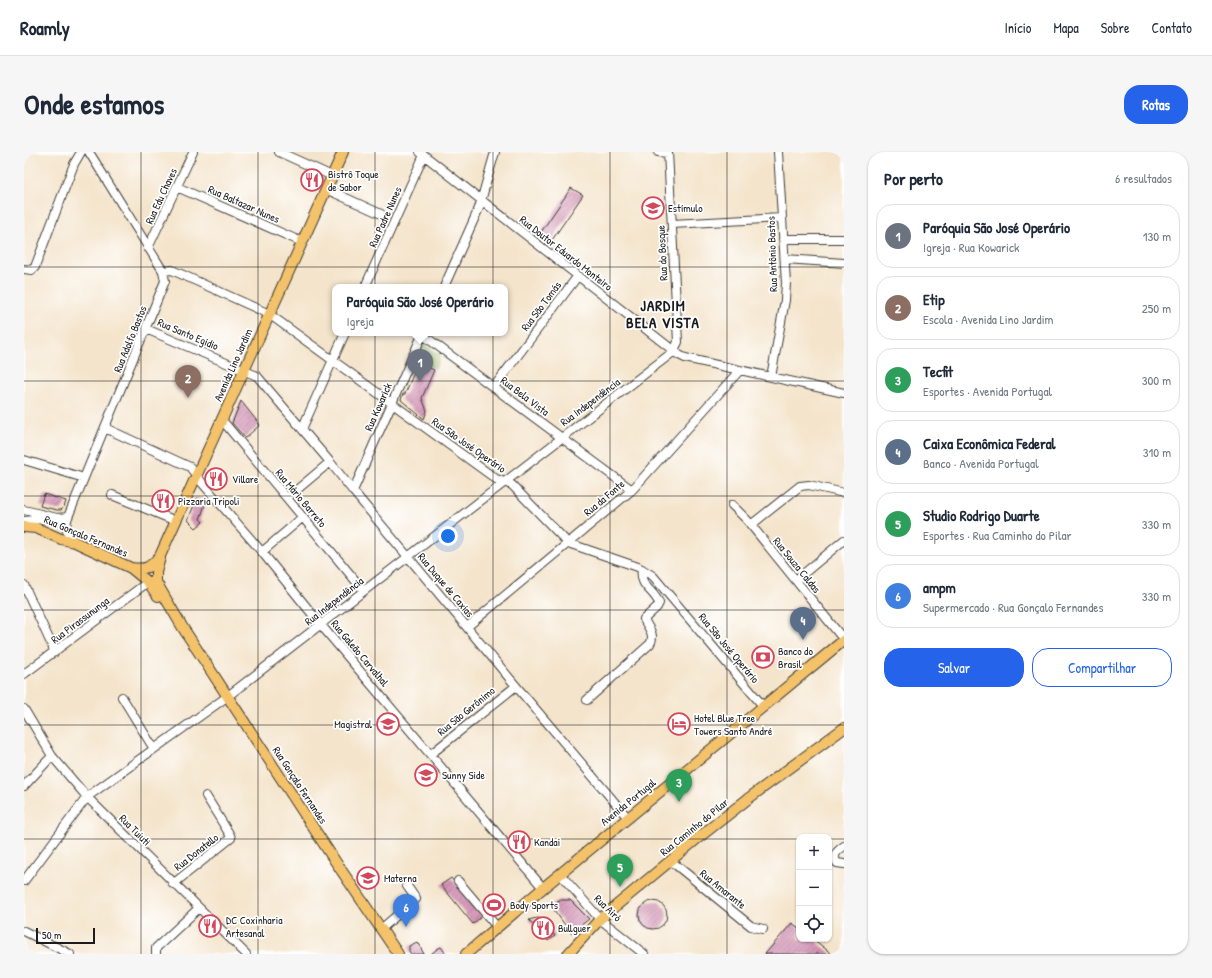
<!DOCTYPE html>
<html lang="pt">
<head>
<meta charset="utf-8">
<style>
	:root { --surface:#fff; --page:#f6f6f7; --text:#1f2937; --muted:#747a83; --line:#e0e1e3; --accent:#2563eb }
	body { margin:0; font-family:"Patrick Hand",sans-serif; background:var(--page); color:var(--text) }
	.controls { position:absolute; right:12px; bottom:12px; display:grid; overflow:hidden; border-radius:8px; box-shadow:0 1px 3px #0004 }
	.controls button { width:36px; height:36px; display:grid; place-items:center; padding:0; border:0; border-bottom:1px solid var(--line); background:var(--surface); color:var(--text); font:20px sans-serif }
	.scale { position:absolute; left:12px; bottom:10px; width:59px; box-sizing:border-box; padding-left:4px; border:2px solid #1c1c1c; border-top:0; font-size:11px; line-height:14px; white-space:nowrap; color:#1c1c1c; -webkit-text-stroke:3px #fff; paint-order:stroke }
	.you { position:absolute; left:424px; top:384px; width:14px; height:14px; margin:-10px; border:3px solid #fff; border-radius:50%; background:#1a73e8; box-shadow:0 0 0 6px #1a73e833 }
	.badge { display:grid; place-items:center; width:26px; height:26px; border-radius:50%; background:var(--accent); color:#fff; font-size:13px; font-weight:700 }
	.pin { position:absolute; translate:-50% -33px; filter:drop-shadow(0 1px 2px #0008) }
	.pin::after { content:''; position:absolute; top:21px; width:14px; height:12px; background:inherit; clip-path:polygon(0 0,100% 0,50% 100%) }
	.popup { position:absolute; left:308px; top:132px; width:176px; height:52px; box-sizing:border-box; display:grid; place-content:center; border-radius:8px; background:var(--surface); filter:drop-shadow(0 1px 3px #0005); font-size:13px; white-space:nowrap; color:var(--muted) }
	.popup b { font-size:15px; color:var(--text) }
	.popup::after { content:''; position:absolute; left:50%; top:100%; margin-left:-8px; border:8px solid transparent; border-top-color:var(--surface) }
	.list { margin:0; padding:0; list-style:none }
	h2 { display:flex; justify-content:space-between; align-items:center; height:52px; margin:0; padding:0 16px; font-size:17px }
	h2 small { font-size:13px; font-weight:400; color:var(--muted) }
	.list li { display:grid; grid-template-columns:26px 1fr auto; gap:12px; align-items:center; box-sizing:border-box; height:64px; margin:0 8px 8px; padding:0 8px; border:1px solid var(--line); border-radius:16px }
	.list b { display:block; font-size:15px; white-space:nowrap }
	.list p { margin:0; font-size:13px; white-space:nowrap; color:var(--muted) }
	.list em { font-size:13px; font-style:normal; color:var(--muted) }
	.actions { display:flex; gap:8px; padding:12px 16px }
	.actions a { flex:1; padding:9px 0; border:1px solid var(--accent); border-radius:16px; text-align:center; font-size:14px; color:var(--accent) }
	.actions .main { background:var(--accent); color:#fff }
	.icon { flex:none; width:22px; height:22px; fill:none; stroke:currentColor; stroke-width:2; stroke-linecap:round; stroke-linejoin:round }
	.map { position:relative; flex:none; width:820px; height:802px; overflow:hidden; border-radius:16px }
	header { display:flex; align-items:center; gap:24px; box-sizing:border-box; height:56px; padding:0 20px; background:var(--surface); border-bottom:1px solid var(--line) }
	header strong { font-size:19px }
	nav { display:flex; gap:22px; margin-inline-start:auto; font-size:14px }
	.intro { display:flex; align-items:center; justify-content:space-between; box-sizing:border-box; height:96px; padding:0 24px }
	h1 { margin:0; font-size:28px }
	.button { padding:10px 18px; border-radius:16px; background:var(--accent); color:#fff; font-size:14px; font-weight:700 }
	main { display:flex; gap:24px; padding:0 24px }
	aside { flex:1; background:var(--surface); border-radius:16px; box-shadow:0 1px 3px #0004 }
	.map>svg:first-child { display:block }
	.green { fill:#adce76; stroke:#647549 }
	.building { fill:url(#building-hatch) }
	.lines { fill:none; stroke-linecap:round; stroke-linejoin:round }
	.minor-casing { stroke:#3c3a36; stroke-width:10 }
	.major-casing { stroke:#3c3a36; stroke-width:12 }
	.minor { stroke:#fff; stroke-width:8 }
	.major { stroke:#f3c26a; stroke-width:10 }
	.grid { fill:none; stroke:#1c1c1c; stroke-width:1; stroke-opacity:0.55 }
	.labels { text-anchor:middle; stroke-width:3.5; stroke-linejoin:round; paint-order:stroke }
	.poi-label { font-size:11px; fill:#1c1c1c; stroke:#fff; text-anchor:start }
	.street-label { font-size:11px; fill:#1c1c1c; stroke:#fff }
	.district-label { font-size:15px; font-weight:bold; letter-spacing:1px; fill:#1c1c1c; stroke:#fff }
</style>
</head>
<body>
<header>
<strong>Roamly</strong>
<nav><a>Início</a><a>Mapa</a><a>Sobre</a><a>Contato</a></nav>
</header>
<div class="intro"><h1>Onde estamos</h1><a class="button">Rotas</a></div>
<main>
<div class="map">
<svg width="820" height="802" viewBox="0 0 820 802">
	<defs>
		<pattern id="building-hatch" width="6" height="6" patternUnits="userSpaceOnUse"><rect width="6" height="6" fill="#d392b4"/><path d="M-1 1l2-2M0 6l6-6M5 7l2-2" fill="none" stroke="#aa7692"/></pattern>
	</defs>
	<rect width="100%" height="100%" fill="#fff"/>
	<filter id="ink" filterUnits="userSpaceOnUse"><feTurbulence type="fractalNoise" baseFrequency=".025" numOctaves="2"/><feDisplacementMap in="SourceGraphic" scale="8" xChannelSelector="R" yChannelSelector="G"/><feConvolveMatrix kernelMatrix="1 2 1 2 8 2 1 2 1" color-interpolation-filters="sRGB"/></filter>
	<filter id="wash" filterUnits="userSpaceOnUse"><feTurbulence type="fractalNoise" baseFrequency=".012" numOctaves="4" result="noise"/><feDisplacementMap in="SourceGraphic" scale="16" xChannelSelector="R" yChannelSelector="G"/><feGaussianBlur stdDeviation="0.9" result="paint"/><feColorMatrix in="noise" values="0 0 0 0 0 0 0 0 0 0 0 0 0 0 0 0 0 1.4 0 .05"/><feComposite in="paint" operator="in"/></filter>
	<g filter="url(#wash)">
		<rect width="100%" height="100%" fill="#f4e4cb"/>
		<path class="green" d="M400 192 416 204 411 216 393 208Z"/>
		<g id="blocks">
			<path class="building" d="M547 36 559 43 526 91 515 83Z
				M394 211 410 218 398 246 403 259 400 267 377 248 379 242H381Z
				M217 249 236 273 221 286 208 271Z
				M20 342 42 349 40 355 37 358H33L16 354Z
				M173 346 182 350 176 367 179 370 172 376 164 368Z
				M427 726 458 764 449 772 417 733Z
				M535 748H546L565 767 547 781 527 754Z
				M615 763a14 14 0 1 1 28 0a14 14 0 1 1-28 0Z
				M514 766 518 767 531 784 524 789 505 768 508 767Z
				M768 771 775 776V787H789L808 802H741Z
				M393 790 400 802H387L385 799V794Z
				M417 795 422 802H407L413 797Z"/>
		</g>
	</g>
	<g filter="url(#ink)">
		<use href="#blocks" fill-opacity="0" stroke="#3c3a36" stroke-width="1"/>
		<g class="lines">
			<g class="minor-casing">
				<path id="minor" d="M255 0 308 24
					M396 0 655 203 661 206 820 241
					M634 0 644 1
					M153 35 278 90
					M302 37 357 62
					M648 72 758 66
					M759 87H820
					M124 96 169 0
					M761 107 820 111
					M0 117 8 118 11 115 50 12 57 0
					M139 119 148 118 245 162 472 327 488 333 544 391 614 415 629 424 739 554
					M341 135 400 3
					M420 135 455 56 471 0
					M122 177 233 224 306 310 329 339 492 534 604 666
					M399 183 608 338
					M747 225 761 148 762 131 754 0
					M470 235 553 125
					M198 268 340 439
					M81 276 166 315 179 332 238 400 297 473 519 736
					M278 277 321 181
					M0 308 60 326
					M329 339 399 181
					M88 343 152 369
					M263 346 306 310
					M708 353 723 368 820 488
					M0 358 33 366 44 365
					M0 369 26 366
					M727 373 776 334 785 333 820 341
					M51 390C43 382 40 376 44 365L141 129 139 119 65 0
					M238 400 279 365
					M772 428 820 388
					M0 433 31 500
					M443 475 608 338 716 218
					M0 522 124 430
					M98 545 130 597
					M563 548 626 492C632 482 623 475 620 467L633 455 635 451C629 437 615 435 618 417
					M0 557 28 604 63 645 222 802
					M407 602 492 534
					M0 634 28 604
					M820 694C813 699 808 703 813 711L820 712
					M647 709 727 774 739 777
					M536 722 576 767 620 802
					M0 729 63 645 204 544 649 200 654 190 644 0
					M434 729 473 775
					M149 732 207 686 206 683 182 644
					M357 777 392 747 383 734
					M0 779 46 802
					M132 802V796L175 756"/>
			</g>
			<g class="major-casing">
				<path id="major" d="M0 375 12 376 37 387 51 390 107 416 124 430 134 444
					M136 406 132 420V430L159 476 313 712 374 802
					M107 416C123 418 125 416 136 404L319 0
					M442 802 519 736 820 488
					M544 802 576 767 674 686 725 646 820 576"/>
			</g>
			<use href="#minor" class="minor"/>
			<use href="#major" class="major"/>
		</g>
	</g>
	<path class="grid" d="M117 0V802M234 0V802M351 0V802M469 0V802M586 0V802M703 0V802M0 115H820M0 229H820M0 344H820M0 458H820M0 573H820M0 687H775M805 687H820"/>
	<defs>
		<g id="restaurant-ring" transform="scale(1.15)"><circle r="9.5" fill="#fff" stroke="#d1495b" stroke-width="1.5"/><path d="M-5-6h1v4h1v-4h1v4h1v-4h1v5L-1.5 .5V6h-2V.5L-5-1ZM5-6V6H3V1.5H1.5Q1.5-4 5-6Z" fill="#d1495b"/></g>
		<g id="school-ring" transform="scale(1.15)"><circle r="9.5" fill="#fff" stroke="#d1495b" stroke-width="1.5"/><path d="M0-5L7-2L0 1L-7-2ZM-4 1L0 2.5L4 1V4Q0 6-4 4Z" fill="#d1495b"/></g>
		<g id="bank-ring" transform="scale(1.15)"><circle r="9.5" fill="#fff" stroke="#d1495b" stroke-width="1.5"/><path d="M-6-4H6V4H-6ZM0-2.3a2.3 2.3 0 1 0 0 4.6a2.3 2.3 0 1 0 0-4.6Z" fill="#d1495b"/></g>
		<g id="hotel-ring" transform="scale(1.15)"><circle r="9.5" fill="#fff" stroke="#d1495b" stroke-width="1.5"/><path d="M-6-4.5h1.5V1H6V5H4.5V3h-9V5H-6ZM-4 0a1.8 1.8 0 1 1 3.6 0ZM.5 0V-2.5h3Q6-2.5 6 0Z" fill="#d1495b"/></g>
		<g id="stadium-ring" transform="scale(1.15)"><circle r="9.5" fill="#fff" stroke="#d1495b" stroke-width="1.5"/><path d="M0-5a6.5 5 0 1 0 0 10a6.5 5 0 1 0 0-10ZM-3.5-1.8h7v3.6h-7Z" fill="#d1495b"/></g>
	</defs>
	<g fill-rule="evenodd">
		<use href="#restaurant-ring" x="288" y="28"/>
		<use href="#school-ring" x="629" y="56"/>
		<use href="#restaurant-ring" x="192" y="327"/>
		<use href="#restaurant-ring" x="139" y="349"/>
		<use href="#bank-ring" x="739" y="505"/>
		<use href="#school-ring" x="364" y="572"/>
		<use href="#hotel-ring" x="655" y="572"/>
		<use href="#school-ring" x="402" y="623"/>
		<use href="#restaurant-ring" x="495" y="690"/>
		<use href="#school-ring" x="344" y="726"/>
		<use href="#stadium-ring" x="470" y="753"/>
		<use href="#restaurant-ring" x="186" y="774"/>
		<use href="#restaurant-ring" x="519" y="776"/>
	</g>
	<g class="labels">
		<g class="poi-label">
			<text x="304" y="26">Bistrô Toque<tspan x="304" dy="13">de Sabor</tspan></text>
			<text x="644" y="60">Estímulo</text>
			<text x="208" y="331">Villare</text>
			<text x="154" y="353">Pizzaria Tripoli</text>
			<text x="754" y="503">Banco do<tspan x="754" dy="13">Brasil</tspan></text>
			<text x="670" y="570">Hotel Blue Tree<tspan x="670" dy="13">Towers Santo André</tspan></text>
			<text x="348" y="576" text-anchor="end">Magistral</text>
			<text x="418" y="627">Sunny Side</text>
			<text x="510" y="694">Kandai</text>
			<text x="360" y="730">Materna</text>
			<text x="486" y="757">Body Sports</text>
			<text x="202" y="772">DC Coxinharia<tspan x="202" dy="13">Artesanal</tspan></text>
			<text x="534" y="780">Bullguer</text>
		</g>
		<g class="street-label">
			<text transform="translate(137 44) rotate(-65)" y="4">Rua Edu Chaves</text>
			<text transform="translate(220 52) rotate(24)" y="4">Rua Baltazar Nunes</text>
			<text transform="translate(361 65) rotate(-66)" y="4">Rua Padre Nunes</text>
			<text transform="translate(542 101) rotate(38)" y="4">Rua Doutor Eduardo Monteiro</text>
			<text transform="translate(638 101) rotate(-93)" y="4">Rua do Bosque</text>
			<text transform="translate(748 102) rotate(-92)" y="4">Rua Antônio Bastos</text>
			<text transform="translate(517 154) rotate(-53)" y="4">Rua São Tomás</text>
			<text transform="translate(164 182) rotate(23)" y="4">Rua Santo Egidio</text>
			<text transform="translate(106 187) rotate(-68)" y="4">Rua Adolfo Bastos</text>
			<text transform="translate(209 213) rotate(-66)" y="4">Avenida Lino Jardim</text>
			<text transform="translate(501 244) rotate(37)" y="4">Rua Bela Vista</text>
			<text transform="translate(566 250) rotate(-37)" y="4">Rua Independência</text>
			<text transform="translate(354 255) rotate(-66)" y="4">Rua Kowarick</text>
			<text transform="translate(445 293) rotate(35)" y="4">Rua São José Operário</text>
			<text transform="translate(277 346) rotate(50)" y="4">Rua Mário Barreto</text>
			<text transform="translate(580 346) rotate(-40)" y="4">Rua da Fonte</text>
			<text transform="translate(62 384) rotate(23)" y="4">Rua Gonçalo Fernandes</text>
			<text transform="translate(773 413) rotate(51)" y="4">Rua Souza Caldas</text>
			<text transform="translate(422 433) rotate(50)" y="4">Rua Duque de Caxias</text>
			<text transform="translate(310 449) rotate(-38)" y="4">Rua Independência</text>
			<text transform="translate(56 468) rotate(-37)" y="4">Rua Pirassununga</text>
			<text transform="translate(705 496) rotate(50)" y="4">Rua São José Operário</text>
			<text transform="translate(336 501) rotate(50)" y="4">Rua Galeão Carvalhal</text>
			<text transform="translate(442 559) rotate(-39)" y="4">Rua São Gerônimo</text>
			<text transform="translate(276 633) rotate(57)" y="4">Rua Gonçalo Fernandes</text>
			<text transform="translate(604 650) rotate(-39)" y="4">Avenida Portugal</text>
			<text transform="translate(670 675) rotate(-39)" y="4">Rua Caminho do Pilar</text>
			<text transform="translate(111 678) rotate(45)" y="4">Rua Tuiuti</text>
			<text transform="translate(172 700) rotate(-38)" y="4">Rua Donatello</text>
			<text transform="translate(699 737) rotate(39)" y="4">Rua Amarante</text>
			<text transform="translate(584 756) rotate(44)" y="4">Rua Airó</text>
		</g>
		<g class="district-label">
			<text x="639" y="159">JARDIM<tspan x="639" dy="17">BELA VISTA</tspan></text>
		</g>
	</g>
</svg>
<div class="controls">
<button>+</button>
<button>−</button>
<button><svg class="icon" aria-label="locate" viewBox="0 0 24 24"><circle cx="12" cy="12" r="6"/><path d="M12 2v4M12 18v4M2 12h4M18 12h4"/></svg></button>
</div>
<div class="scale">50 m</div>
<div class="you"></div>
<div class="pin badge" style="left:396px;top:230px;background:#6b7280">1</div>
<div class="popup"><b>Paróquia São José Operário</b>Igreja</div>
<div class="pin badge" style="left:164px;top:246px;background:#8d6e63">2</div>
<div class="pin badge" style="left:655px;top:650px;background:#2e9e5b">3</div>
<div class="pin badge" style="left:779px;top:488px;background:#5c6f8a">4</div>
<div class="pin badge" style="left:596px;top:735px;background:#2e9e5b">5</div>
<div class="pin badge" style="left:382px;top:775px;background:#3f7fe0">6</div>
</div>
<aside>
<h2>Por perto<small>6 resultados</small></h2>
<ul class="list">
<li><span class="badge" style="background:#6b7280">1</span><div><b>Paróquia São José Operário</b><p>Igreja · Rua Kowarick</p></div><em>130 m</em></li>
<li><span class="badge" style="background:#8d6e63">2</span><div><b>Etip</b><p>Escola · Avenida Lino Jardim</p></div><em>250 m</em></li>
<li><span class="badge" style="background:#2e9e5b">3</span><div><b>Tecfit</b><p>Esportes · Avenida Portugal</p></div><em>300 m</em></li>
<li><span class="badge" style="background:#5c6f8a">4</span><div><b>Caixa Econômica Federal</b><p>Banco · Avenida Portugal</p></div><em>310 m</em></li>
<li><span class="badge" style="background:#2e9e5b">5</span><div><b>Studio Rodrigo Duarte</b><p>Esportes · Rua Caminho do Pilar</p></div><em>330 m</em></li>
<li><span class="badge" style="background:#3f7fe0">6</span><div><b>ampm</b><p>Supermercado · Rua Gonçalo Fernandes</p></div><em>330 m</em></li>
</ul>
<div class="actions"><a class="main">Salvar</a><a>Compartilhar</a></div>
</aside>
</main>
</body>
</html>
